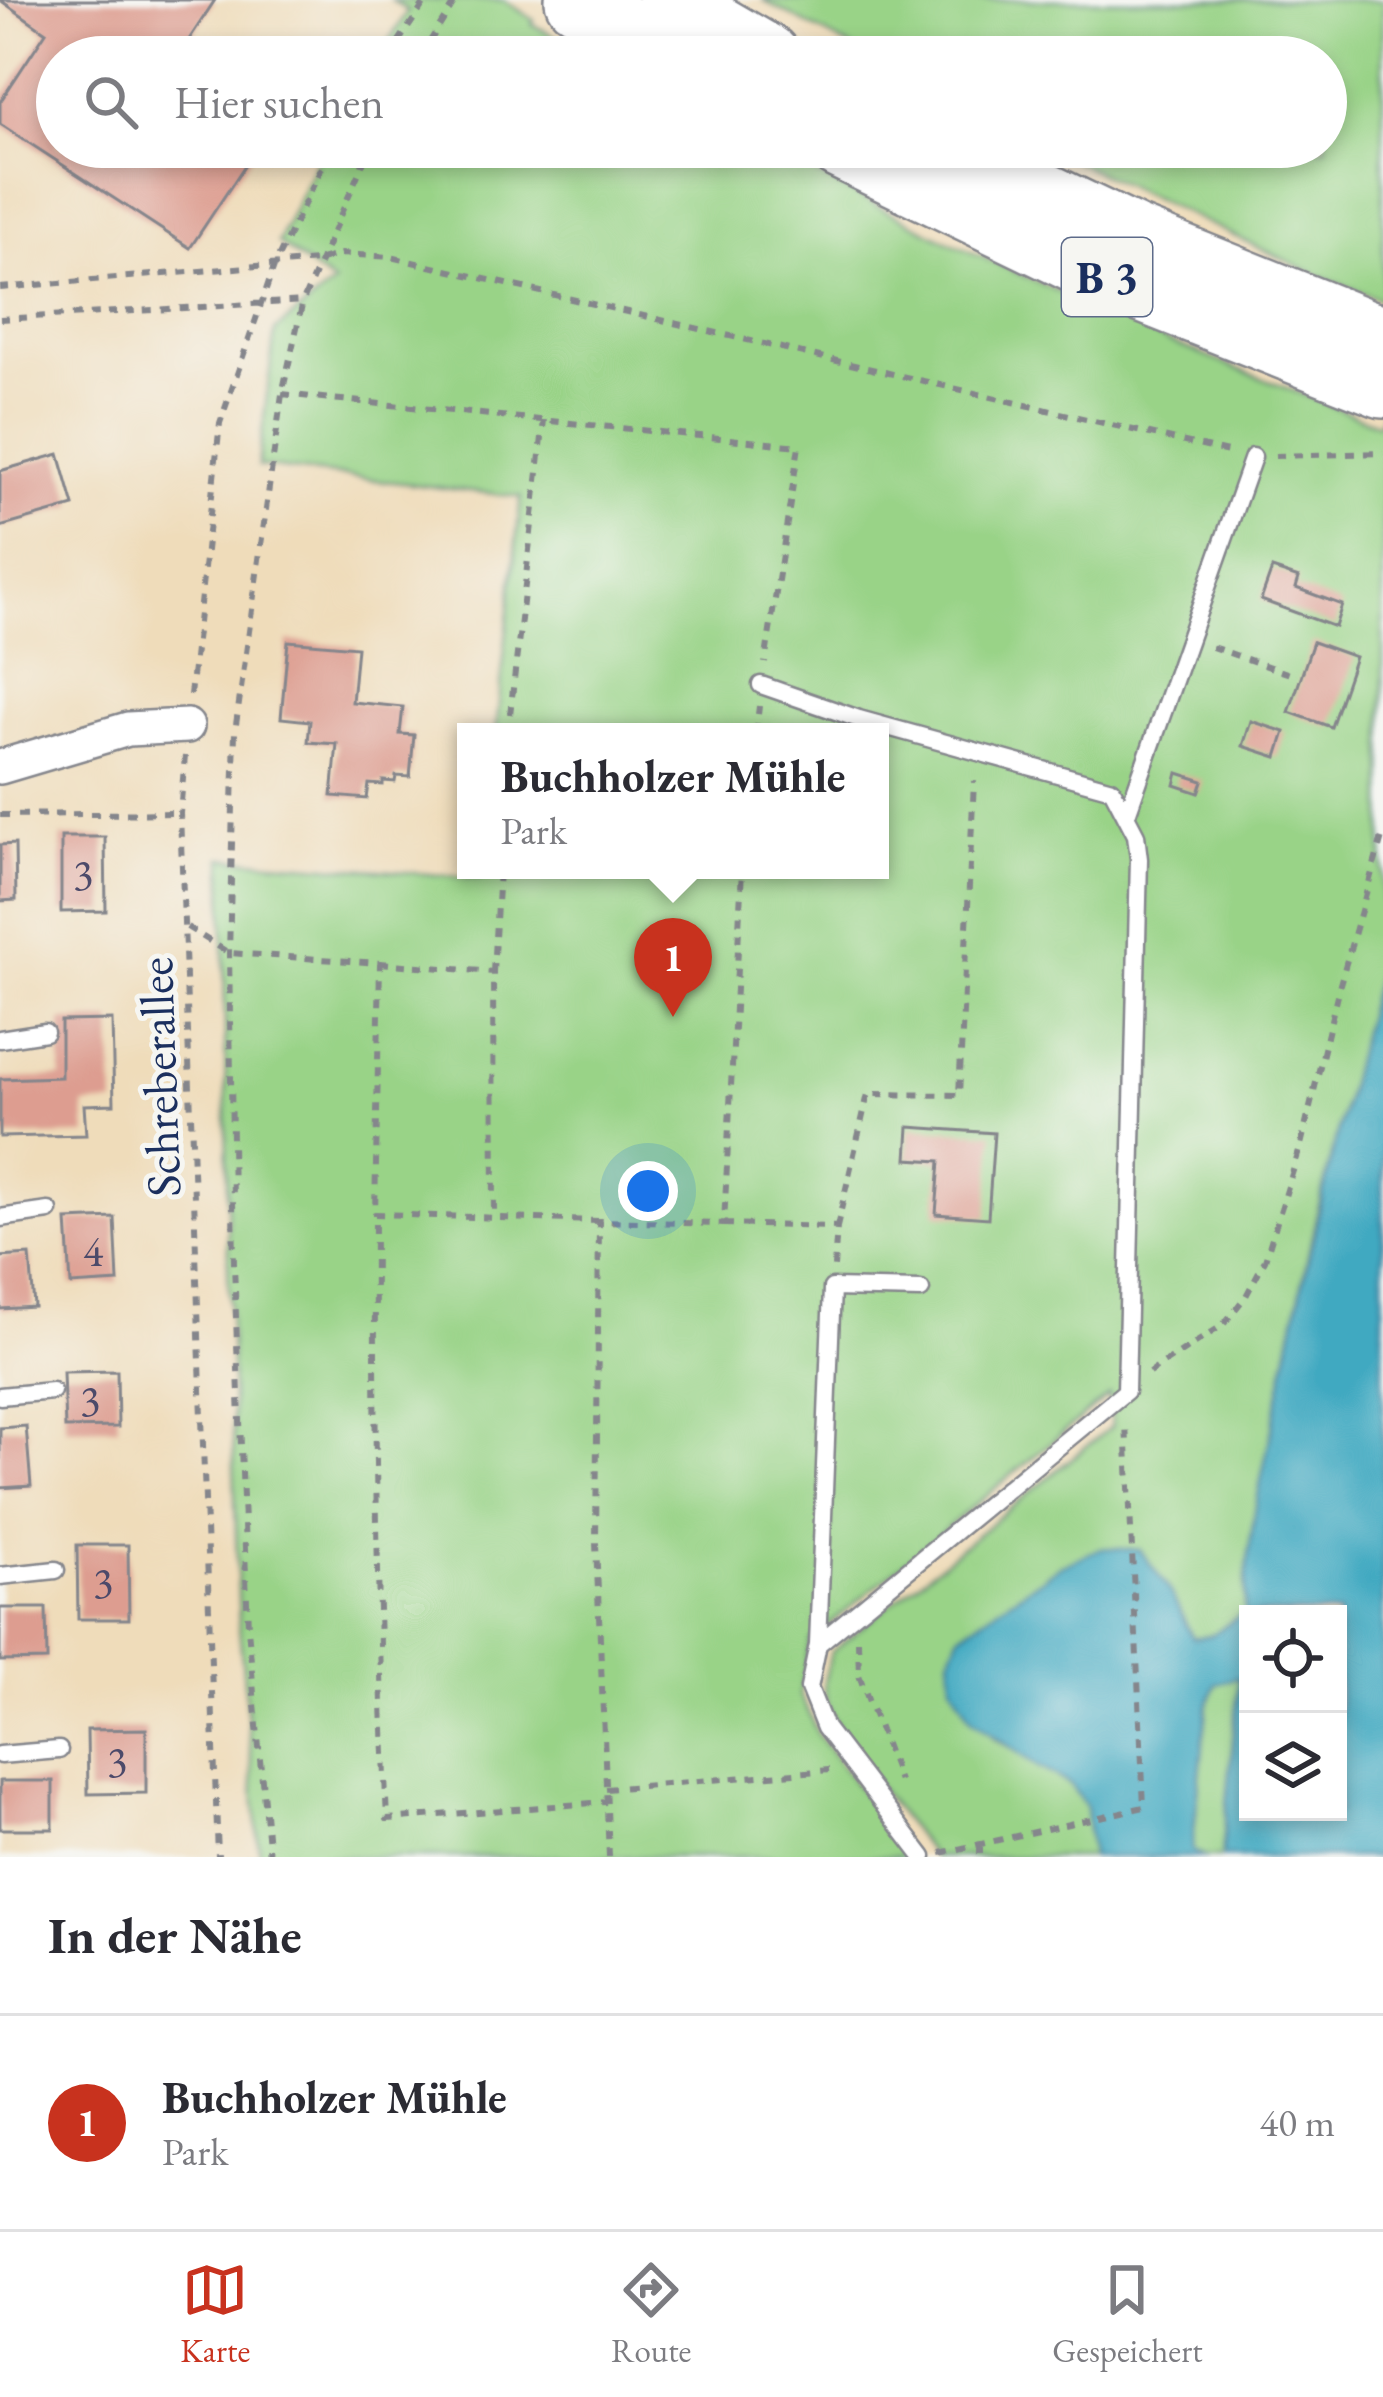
<!DOCTYPE html>
<html lang="de">
<head>
<meta charset="utf-8">
<style>
	:root { --surface:#fff; --page:#f7f7f7; --text:#2b2b33; --muted:#7c7c81; --line:#e1e1e2; --accent:#c8321e }
	body { margin:0; font-family:"EB Garamond",serif; background:var(--page); color:var(--text) }
	.controls { position:absolute; right:36px; bottom:36px; display:grid; overflow:hidden; border-radius:0px; box-shadow:0 6px 18px #0003 }
	.controls button { width:108px; height:108px; display:grid; place-items:center; padding:0; border:0; border-bottom:3px solid var(--line); background:var(--surface); color:var(--text); font:60px sans-serif }
	.you { position:absolute; left:648px; top:1191px; width:42px; height:42px; margin:-30px; border:9px solid #fff; border-radius:50%; background:#1a73e8; box-shadow:0 0 0 18px #1a73e833 }
	.badge { display:grid; place-items:center; width:78px; height:78px; border-radius:50%; background:var(--accent); color:#fff; font-size:39px; font-weight:700 }
	.pin { position:absolute; translate:-50% -99px; filter:drop-shadow(0 3px 6px #0008) }
	.pin::after { content:''; position:absolute; top:63px; width:42px; height:36px; background:inherit; clip-path:polygon(0 0,100% 0,50% 100%) }
	.popup { position:absolute; left:457px; top:723px; width:432px; height:156px; box-sizing:border-box; display:grid; place-content:center; border-radius:0px; background:var(--surface); filter:drop-shadow(0 3px 9px #0005); font-size:39px; white-space:nowrap; color:var(--muted) }
	.popup b { font-size:45px; color:var(--text) }
	.popup::after { content:''; position:absolute; left:50%; top:100%; margin-left:-24px; border:24px solid transparent; border-top-color:var(--surface) }
	.list { margin:0; padding:0; list-style:none }
	h2 { display:flex; justify-content:space-between; align-items:center; height:156px; margin:0; padding:0 48px; font-size:51px }
	h2 small { font-size:39px; font-weight:400; color:var(--muted) }
	.list li { display:grid; grid-template-columns:78px 1fr auto; gap:36px; align-items:center; box-sizing:border-box; height:216px; padding:0 48px; border-top:3px solid var(--line) }
	.list b { display:block; font-size:45px; white-space:nowrap }
	.list p { margin:0; font-size:39px; white-space:nowrap; color:var(--muted) }
	.list em { font-size:39px; font-style:normal; color:var(--muted) }
	.icon { flex:none; width:66px; height:66px; fill:none; stroke:currentColor; stroke-width:2; stroke-linecap:round; stroke-linejoin:round }
	.map { position:relative; flex:none; width:1383px; height:1857px; overflow:hidden }
	.search { position:absolute; background:var(--surface); box-shadow:0 6px 18px #0003; left:36px; right:36px; top:36px; height:132px; display:flex; align-items:center; gap:30px; box-sizing:border-box; padding:0 42px; border-radius:66px; color:var(--muted); font-size:45px }
	.sheet { height:372px; background:var(--surface) }
	nav { display:flex; justify-content:space-around; align-items:center; box-sizing:border-box; height:168px; border-top:3px solid var(--line); background:var(--surface); font-size:33px; color:var(--muted) }
	nav a { display:grid; justify-items:center; gap:6px }
	nav .on { color:var(--accent) }
	.map>svg:first-child { display:block }
	.green { fill:#99d387; stroke:#5a8172; stroke-width:3 }
	.water { fill:#41a9c1; stroke:#2e6c90; stroke-width:3; fill-rule:evenodd }
	.building { fill:#dd9d90 }
	.lines { fill:none; stroke-linecap:round; stroke-linejoin:round }
	.lane-casing { stroke:#85868c; stroke-width:21 }
	.street-casing { stroke:#85868c; stroke-width:38 }
	.highway-casing { stroke:#85868c; stroke-width:68 }
	.path { stroke:#85868c; stroke-width:6; stroke-dasharray:9 9; stroke-linecap:butt }
	.lane { stroke:#fff; stroke-width:16 }
	.street { stroke:#fff; stroke-width:33 }
	.highway { stroke:#fff; stroke-width:63 }
	.labels { text-anchor:middle; stroke-width:10; stroke-linejoin:round; paint-order:stroke }
	.number-label { font-size:42px; fill:#4c4a6a }
	.shield { fill:#f6f6f2; stroke:#5d6b8a; stroke-width:3 }
	.shield-label { font-size:45px; font-weight:bold; fill:#1b2f5e }
	.street-label { font-size:48px; fill:#1b2f5e; stroke:#f6f6f2 }
</style>
</head>
<body>
<div class="map">
<svg width="1383" height="1857" viewBox="0 0 1383 1857">
	<rect width="100%" height="100%" fill="#f6f6f2"/>
	<filter id="ink" filterUnits="userSpaceOnUse"><feTurbulence type="fractalNoise" baseFrequency=".00833" numOctaves="2"/><feDisplacementMap in="SourceGraphic" scale="24" xChannelSelector="R" yChannelSelector="G"/><feConvolveMatrix kernelMatrix="1 2 1 2 8 2 1 2 1" color-interpolation-filters="sRGB"/></filter>
	<filter id="wash" filterUnits="userSpaceOnUse"><feTurbulence type="fractalNoise" baseFrequency=".004" numOctaves="4" result="noise"/><feDisplacementMap in="SourceGraphic" scale="48" xChannelSelector="R" yChannelSelector="G"/><feGaussianBlur stdDeviation="2.7" result="paint"/><feColorMatrix in="noise" values="0 0 0 0 0 0 0 0 0 0 0 0 0 0 0 0 0 1.4 0 .05"/><feComposite in="paint" operator="in"/></filter>
	<g filter="url(#wash)">
		<rect width="100%" height="100%" fill="#efdcba"/>
		<path class="green" d="M392 0H504L534 20 532 24 593 57H379L408 11Z
			M762 0H1383V301L1311 272 1044 147H1326V57H869Z
			M323 147H762L949 242 1172 343 1378 424 1383 414V950L1315 1221 1256 1508 1245 1584V1612L1212 1635 1193 1638 1140 1551 1079 1558 1060 1566 960 1634 993 1737 1071 1784 1086 1808 1091 1857H933C905 1819 829 1734 824 1689 823 1678 829 1663 831 1652L1112 1426 1109 1395 810 1640 800 1694 818 1735 911 1857H260L239 1627 228 1265 223 858 480 878 481 870H880V732H496L521 497 258 466 275 331 334 284 278 243Z
			M1240 1677 1222 1857H1204L1192 1850 1207 1707 1216 1684Z"/>
		<path class="water" d="M1383 950V1857H1222L1239 1677 1216 1684 1207 1707 1192 1850 1204 1857H1091L1086 1808 1071 1785 1037 1766 972 1719 952 1685 950 1657 960 1634 1060 1566 1101 1548 1140 1550 1168 1588 1193 1638 1212 1635 1245 1612C1245 1536 1266 1460 1281 1386 1311 1240 1345 1095 1383 950ZM1248 1614H1338V1812H1248Z"/>
		<g id="blocks">
			<path class="building" d="M0 0H215L188 41 212 57H57V147H257L190 248 0 124V102L46 32Z
				M59 454 74 506 0 527V471Z
				M1272 569 1299 578 1296 588 1342 605 1335 627 1261 600Z
				M288 641 357 647 352 702 403 707 400 734 414 735 410 777 396 776 395 782 383 781V785L369 784 367 799 332 796 337 744 308 742 310 721 281 718Z
				M1313 642 1355 657 1331 727 1289 712Z
				M1251 721 1285 732 1277 757 1243 746Z
				M1178 773 1203 781 1199 793 1175 785Z
				M61 837H105L106 911 61 912Z
				M15 844 16 900 0 901V845Z
				M112 1020 114 1104 84 1105 86 1135 0 1137V1079L61 1077V1021Z
				M909 1127 994 1133 988 1218 936 1214 940 1161 907 1159Z
				M115 1218 118 1282 71 1285 67 1220Z
				M30 1255 34 1307 0 1309V1257Z
				M117 1371 118 1427 65 1428 63 1372Z
				M26 1426 31 1486 0 1488V1428Z
				M77 1545H128L129 1619H78Z
				M0 1608H46L47 1660 0 1661Z
				M146 1729V1793L88 1794 87 1730Z
				M0 1781H53V1829H0Z"/>
		</g>
	</g>
	<g filter="url(#ink)">
		<use href="#blocks" fill-opacity="0" stroke="#85868c" stroke-width="3"/>
		<g class="lines">
			<g class="lane-casing">
				<path id="lane" d="M761 685 859 719 1112 789 1136 835 1139 859 1126 1391 818 1644 809 1688 825 1728 923 1857
					M1127 814 1253 457
					M0 1039 45 1032
					M0 1218 49 1211
					M0 1396 52 1391
					M0 1576 56 1570
					M818 1644 832 1288 921 1290
					M0 1755 59 1750"/>
			</g>
			<g class="street-casing">
				<path id="street" d="M0 767 128 729 187 726"/>
			</g>
			<g class="highway-casing">
				<path id="highway" d="M577 0 676 57
					M670 0 768 57
					M840 147 1113 279 1383 386
					M945 147 1132 237 1383 338"/>
			</g>
			<path class="path" d="M388 57 427 0
				M420 57 456 0
				M0 288 317 261 341 254 391 257 1232 453
				M0 319 303 301
				M282 394 799 446 765 663
				M1275 456 1383 453
				M1212 647 1290 674
				M190 695 220 423 275 264 332 147
				M508 732 544 420
				M756 732 759 706
				M185 756 180 813 218 1857
				M0 815 180 813
				M187 927 229 953 380 963 375 1214
				M380 963 493 972 494 1218
				M493 972 499 870
				M599 1221 375 1214C374 1416 377 1618 387 1819L606 1802
				M724 1224 837 1227 834 1267
				M837 1227 868 1094 959 1095 974 781
				M1149 1373 1223 1325 1246 1296 1265 1260 1301 1145 1338 991 1383 834
				M858 1640 859 1675 899 1781
				M606 1789 829 1770
				M980 1845V1857
				M941 1853 1144 1807 1126 1423
				M269 1857 248 1628 234 1265 229 953 235 732 282 394 303 301 370 147
				M609 1857 596 1543 599 1221 724 1224 742 870"/>
			<use href="#lane" class="lane"/>
			<use href="#street" class="street"/>
			<use href="#highway" class="highway"/>
		</g>
	</g>
	<g class="labels">
		<g class="number-label">
			<text x="83" y="889">3</text>
			<text x="93" y="1266">4</text>
			<text x="90" y="1415">3</text>
			<text x="103" y="1597">3</text>
			<text x="117" y="1776">3</text>
		</g>
		<rect class="shield" x="1062" y="238" width="90" height="78" rx="9"/>
		<g class="shield-label">
			<text x="1107" y="293">B 3</text>
		</g>
		<g class="street-label">
			<text transform="translate(159 1077) rotate(-92)" y="17">Schreberallee</text>
		</g>
	</g>
</svg>
<div class="controls">
<button><svg class="icon" aria-label="locate" viewBox="0 0 24 24"><circle cx="12" cy="12" r="6"/><path d="M12 2v4M12 18v4M2 12h4M18 12h4"/></svg></button>
<button><svg class="icon" aria-label="layers" viewBox="0 0 24 24"><path d="M12 4l9 5-9 5-9-5zM3 14l9 5 9-5"/></svg></button>
</div>
<div class="you"></div>
<div class="pin badge" style="left:673px;top:1017px">1</div>
<div class="popup"><b>Buchholzer Mühle</b>Park</div>
<div class="search"><svg class="icon" aria-label="search" viewBox="0 0 24 24"><circle cx="10" cy="10" r="6"/><path d="M15 15l6 6"/></svg>Hier suchen</div>
</div>
<section class="sheet">
<h2>In der Nähe<small></small></h2>
<ul class="list">
<li><span class="badge">1</span><div><b>Buchholzer Mühle</b><p>Park</p></div><em>40 m</em></li>
</ul>
</section>
<nav>
<a class="on"><svg class="icon" aria-label="map" viewBox="0 0 24 24"><path d="M3 6l6-2 6 2 6-2v14l-6 2-6-2-6 2zM9 4v14M15 6v14"/></svg>Karte</a>
<a><svg class="icon" aria-label="directions" viewBox="0 0 24 24"><path d="M12 3l9 9-9 9-9-9zM9 14v-3h6M13 9l2 2-2 2"/></svg>Route</a>
<a><svg class="icon" aria-label="saved" viewBox="0 0 24 24"><path d="M7 4h10v16l-5-4-5 4z"/></svg>Gespeichert</a>
</nav>
</body>
</html>
